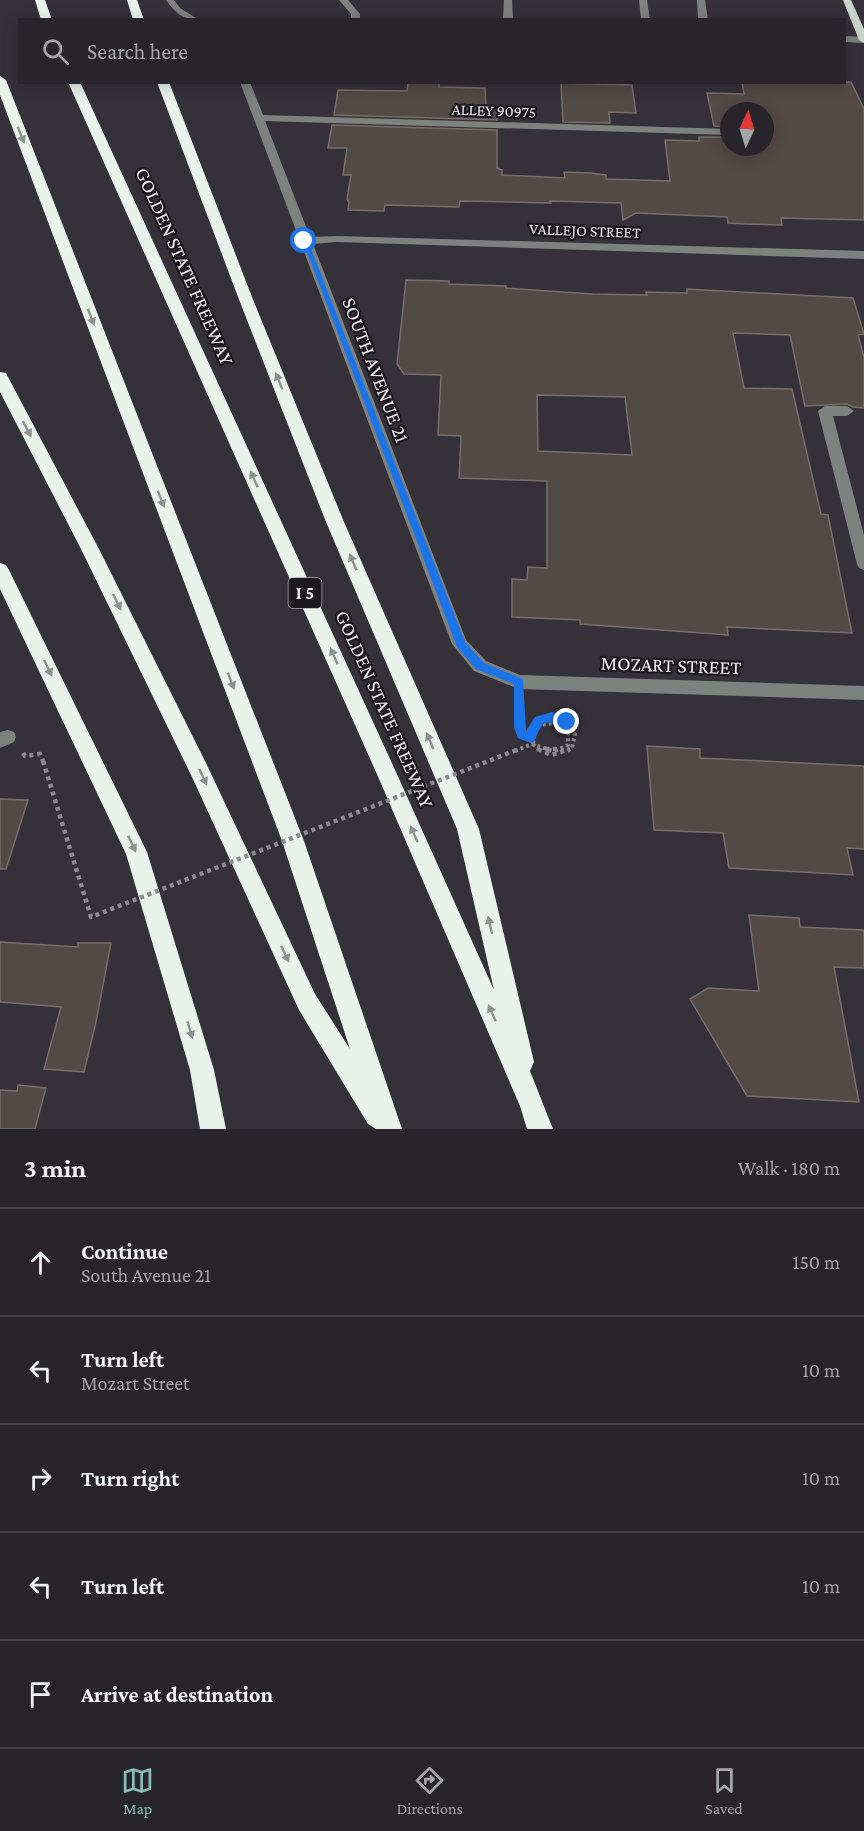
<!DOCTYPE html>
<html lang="en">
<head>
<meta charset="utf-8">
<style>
	:root { --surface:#27252a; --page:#2f2d32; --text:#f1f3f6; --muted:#a4a5a8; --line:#434247; --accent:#8bbbb9 }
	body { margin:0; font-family:"Crimson Pro",serif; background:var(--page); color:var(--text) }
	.compass { position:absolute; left:720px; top:102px; width:54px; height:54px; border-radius:50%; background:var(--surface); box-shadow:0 3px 15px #0003; rotate:4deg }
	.stop { position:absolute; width:18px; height:18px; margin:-14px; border:4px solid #1a73e8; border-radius:50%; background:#fff }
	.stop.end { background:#1a73e8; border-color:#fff; box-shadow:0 2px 6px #0008 }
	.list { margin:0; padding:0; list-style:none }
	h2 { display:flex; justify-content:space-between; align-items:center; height:78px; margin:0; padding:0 24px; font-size:26px }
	h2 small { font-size:20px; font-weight:400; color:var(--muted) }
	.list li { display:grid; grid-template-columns:39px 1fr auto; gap:18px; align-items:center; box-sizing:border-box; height:108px; padding:0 24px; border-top:2px solid var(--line) }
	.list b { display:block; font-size:22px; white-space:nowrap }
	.list p { margin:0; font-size:20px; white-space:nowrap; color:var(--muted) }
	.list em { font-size:20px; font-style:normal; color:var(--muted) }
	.icon { flex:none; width:33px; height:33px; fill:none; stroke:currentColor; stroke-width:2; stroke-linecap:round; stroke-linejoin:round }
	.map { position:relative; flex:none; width:864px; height:1129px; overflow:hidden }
	.search { position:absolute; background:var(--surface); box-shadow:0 3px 15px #0003; left:18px; right:18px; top:18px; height:66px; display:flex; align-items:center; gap:15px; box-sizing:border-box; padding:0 21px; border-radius:0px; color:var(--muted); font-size:22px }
	.sheet { height:618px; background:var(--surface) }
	nav { display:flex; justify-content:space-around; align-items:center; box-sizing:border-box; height:84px; border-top:2px solid var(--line); background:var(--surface); font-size:16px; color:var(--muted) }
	nav a { display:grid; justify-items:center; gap:3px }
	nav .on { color:var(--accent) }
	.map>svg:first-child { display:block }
	.building { fill:#534a47; stroke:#786e6a; stroke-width:1.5; fill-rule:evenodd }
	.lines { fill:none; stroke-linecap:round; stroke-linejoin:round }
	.path-far1 { stroke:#8c8a90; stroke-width:4; stroke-dasharray:3 3; stroke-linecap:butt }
	.path { stroke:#8c8a90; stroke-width:4.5; stroke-dasharray:4 4; stroke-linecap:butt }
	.minor { fill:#7e827f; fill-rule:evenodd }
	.major { fill:#cad2cc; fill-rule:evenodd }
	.highway { fill:#e8f2eb; fill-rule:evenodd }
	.path-bridge-far1 { stroke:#8c8a90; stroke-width:4; stroke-dasharray:3 3; stroke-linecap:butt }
	.path-bridge { stroke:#8c8a90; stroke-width:4.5; stroke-dasharray:4 4; stroke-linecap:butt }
	.oneway { fill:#8c908e }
	.route { fill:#1a73e8 }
	.labels { text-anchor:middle; stroke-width:4.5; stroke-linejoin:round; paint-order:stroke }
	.far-street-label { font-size:16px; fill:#ecebef; stroke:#1b191d }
	.shield { fill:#1b191d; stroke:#adacb0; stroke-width:1.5 }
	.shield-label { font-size:18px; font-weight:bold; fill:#ecebef }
	.street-label { font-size:20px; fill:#ecebef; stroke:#1b191d }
</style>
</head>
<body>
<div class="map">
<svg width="864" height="1129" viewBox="0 0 864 1129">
	<rect width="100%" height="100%" fill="#343138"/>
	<path class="building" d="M408 82H439V87L485 88 486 108 497 109V120L334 115 338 90 407 91Z
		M742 82H851L864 109V220L781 218 782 225 745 224 728 223 727 217 636 213 623 220 621 203 550 201 551 203 460 201 459 207 385 205 384 211 348 210 349 202 347 199 351 175H343L347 148H328L332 125 497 130V168L502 170V175L565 178 564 172 591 173 606 175V179L670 181 665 140 699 141V137H729V147H765V111H729V127L714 126 707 93 744 94Z
		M561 83 632 85 636 113 609 112 610 123 563 122Z
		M406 280 449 281V284L506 286V288L593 294 647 295 646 292 687 293V289L853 298 864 334 858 335 864 357V408L853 407 847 404 805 406 790 335 733 333 744 388 792 389 821 514 828 515 852 633 727 627 728 635 580 624V620L512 617V579L527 580 528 567 547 568V481L459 478 461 436 438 435 441 375 404 374 397 364ZM537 395 625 397 632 455 538 451Z
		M647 746 700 749V758L864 766V849L847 848 853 875 729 868 723 833 654 830Z
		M0 799 28 800 6 869H0Z
		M749 915 799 918 800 927 864 930V968L834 967 859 1102 747 1096 690 999 708 988 759 991Z
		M0 942 78 947V943H111L96 1022 84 1072 44 1069 61 1007 0 1002Z
		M18 1085 46 1088 35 1129H0V1090L17 1091Z"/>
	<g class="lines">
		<path class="path-far1" d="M519 704 521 734 531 739C534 725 540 715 556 718L575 734 572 748 567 751
			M533 744 540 751"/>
		<path class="path" d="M538 749 551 755 570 749
			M23 753 25 756 40 754 43 761"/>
		<path class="minor" d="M166 0H174L180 8 199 20C183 20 175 13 166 0Z
			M339 0H348L360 14V20H351V14Z
			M504 0H512L513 20H503Z
			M639 0H647L650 20H641Z
			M697 0H705L708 20H698Z
			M844 36 864 37V43L844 42Z
			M240 82H250L263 115 729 129V135L265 121 310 237 337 236 864 251V259L337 242 313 244 466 640 486 661 520 675 864 686V700L519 689 474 671 452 644Z
			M825 406H847L854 411 847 416H833L864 535V570L859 568 857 564 818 411Z
			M8 730 14 732 16 737 14 742 0 748V732Z"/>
		<path class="major" d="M843 0H851L864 29V43L859 40Z"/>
		<path class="highway" d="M35 0H45L52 20H41Z
			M127 0H137L144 20H133Z
			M0 76 6 80 304 841 402 1129H376L368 1124 299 1010 192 777 81 549 0 392V372L6 373 8 377 99 549 206 763 315 994 350 1049 282 841 0 95Z
			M68 82H80L396 772 494 990 457 829 326 522 238 297 157 82H169L252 297 344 522 479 829 534 1062 530 1071 553 1129H527L520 1106 376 772Z
			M0 563 6 565 9 570 147 852 214 1070 226 1129H200L190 1070 126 854 0 589Z"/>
		<path class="path-bridge-far1" d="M533 744 534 734 539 725 554 723 568 729V745L555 751
			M515 751 532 744 553 751"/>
		<path class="path-bridge" d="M545 749H561
			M43 761 91 917 519 749"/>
	</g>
	<defs><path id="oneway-solid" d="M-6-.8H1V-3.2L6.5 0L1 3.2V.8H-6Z" transform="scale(1.5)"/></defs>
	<g class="oneway">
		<use href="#oneway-solid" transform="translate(21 135) rotate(69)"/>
		<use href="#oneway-solid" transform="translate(91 317) rotate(69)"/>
		<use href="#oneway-solid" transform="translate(279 381) rotate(-112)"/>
		<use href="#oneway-solid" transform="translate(27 429) rotate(62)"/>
		<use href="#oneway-solid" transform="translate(254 479) rotate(-114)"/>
		<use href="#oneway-solid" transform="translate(161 499) rotate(69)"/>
		<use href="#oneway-solid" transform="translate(353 562) rotate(-113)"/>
		<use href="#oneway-solid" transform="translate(117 602) rotate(64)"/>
		<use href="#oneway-solid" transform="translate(334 656) rotate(-114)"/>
		<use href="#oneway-solid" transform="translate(48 668) rotate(64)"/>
		<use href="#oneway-solid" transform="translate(231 681) rotate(69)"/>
		<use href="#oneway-solid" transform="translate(430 741) rotate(-113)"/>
		<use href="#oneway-solid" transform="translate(203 777) rotate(65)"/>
		<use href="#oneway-solid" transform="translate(414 834) rotate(-114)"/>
		<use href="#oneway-solid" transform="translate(132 844) rotate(65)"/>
		<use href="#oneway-solid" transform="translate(490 925) rotate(-103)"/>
		<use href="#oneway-solid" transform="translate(285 954) rotate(65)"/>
		<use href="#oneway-solid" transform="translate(492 1013) rotate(-114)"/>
		<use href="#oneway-solid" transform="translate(190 1030) rotate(73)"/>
	</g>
	<path class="route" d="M302 239 308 241 465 642 484 663 523 679 526 731 535 717 552 712 571 719V726C548 731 548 706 534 742L531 743 518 738 514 727V684L476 669 457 647Z"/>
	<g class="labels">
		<g class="far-street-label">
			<text transform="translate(494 110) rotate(2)" y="6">ALLEY 90975</text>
			<text transform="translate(585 230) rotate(2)" y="6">VALLEJO STREET</text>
		</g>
		<rect class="shield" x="288.5" y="578" width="33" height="30" rx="4.5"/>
		<g class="shield-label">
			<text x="305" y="599">I 5</text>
		</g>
		<g class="street-label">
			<text transform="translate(185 266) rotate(66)" y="7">GOLDEN STATE FREEWAY</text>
			<text transform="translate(376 370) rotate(69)" y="7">SOUTH AVENUE 21</text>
			<text transform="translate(671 665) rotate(2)" y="7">MOZART STREET</text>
			<text transform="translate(385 709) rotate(66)" y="7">GOLDEN STATE FREEWAY</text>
		</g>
	</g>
</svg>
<svg class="compass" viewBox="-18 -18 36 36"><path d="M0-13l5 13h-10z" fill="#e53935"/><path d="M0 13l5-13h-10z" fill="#a4a5a8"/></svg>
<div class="stop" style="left:304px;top:241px"></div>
<div class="stop end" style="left:567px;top:722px"></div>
<div class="search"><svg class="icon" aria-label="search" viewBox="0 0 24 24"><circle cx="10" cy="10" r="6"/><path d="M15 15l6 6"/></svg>Search here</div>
</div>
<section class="sheet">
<h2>3 min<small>Walk · 180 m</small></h2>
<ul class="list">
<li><svg class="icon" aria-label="ahead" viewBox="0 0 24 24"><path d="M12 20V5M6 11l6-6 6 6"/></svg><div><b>Continue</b><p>South Avenue 21</p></div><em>150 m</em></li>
<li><svg class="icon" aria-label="left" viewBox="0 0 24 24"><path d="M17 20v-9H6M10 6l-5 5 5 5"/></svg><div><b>Turn left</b><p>Mozart Street</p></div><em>10 m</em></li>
<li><svg class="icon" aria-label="right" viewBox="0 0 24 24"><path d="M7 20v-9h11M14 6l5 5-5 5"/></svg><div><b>Turn right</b></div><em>10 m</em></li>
<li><svg class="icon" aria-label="left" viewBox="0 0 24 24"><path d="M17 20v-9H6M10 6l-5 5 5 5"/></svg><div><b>Turn left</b></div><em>10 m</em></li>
<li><svg class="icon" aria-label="arrive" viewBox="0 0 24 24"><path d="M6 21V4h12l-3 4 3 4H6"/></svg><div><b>Arrive at destination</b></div></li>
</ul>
</section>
<nav>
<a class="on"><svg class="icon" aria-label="map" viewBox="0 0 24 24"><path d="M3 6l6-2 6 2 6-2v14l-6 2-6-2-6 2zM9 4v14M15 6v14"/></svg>Map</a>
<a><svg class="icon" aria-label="directions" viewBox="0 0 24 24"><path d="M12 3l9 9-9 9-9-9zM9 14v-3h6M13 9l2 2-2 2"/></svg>Directions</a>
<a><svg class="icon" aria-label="saved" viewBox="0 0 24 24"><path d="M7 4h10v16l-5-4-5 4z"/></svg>Saved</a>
</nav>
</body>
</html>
